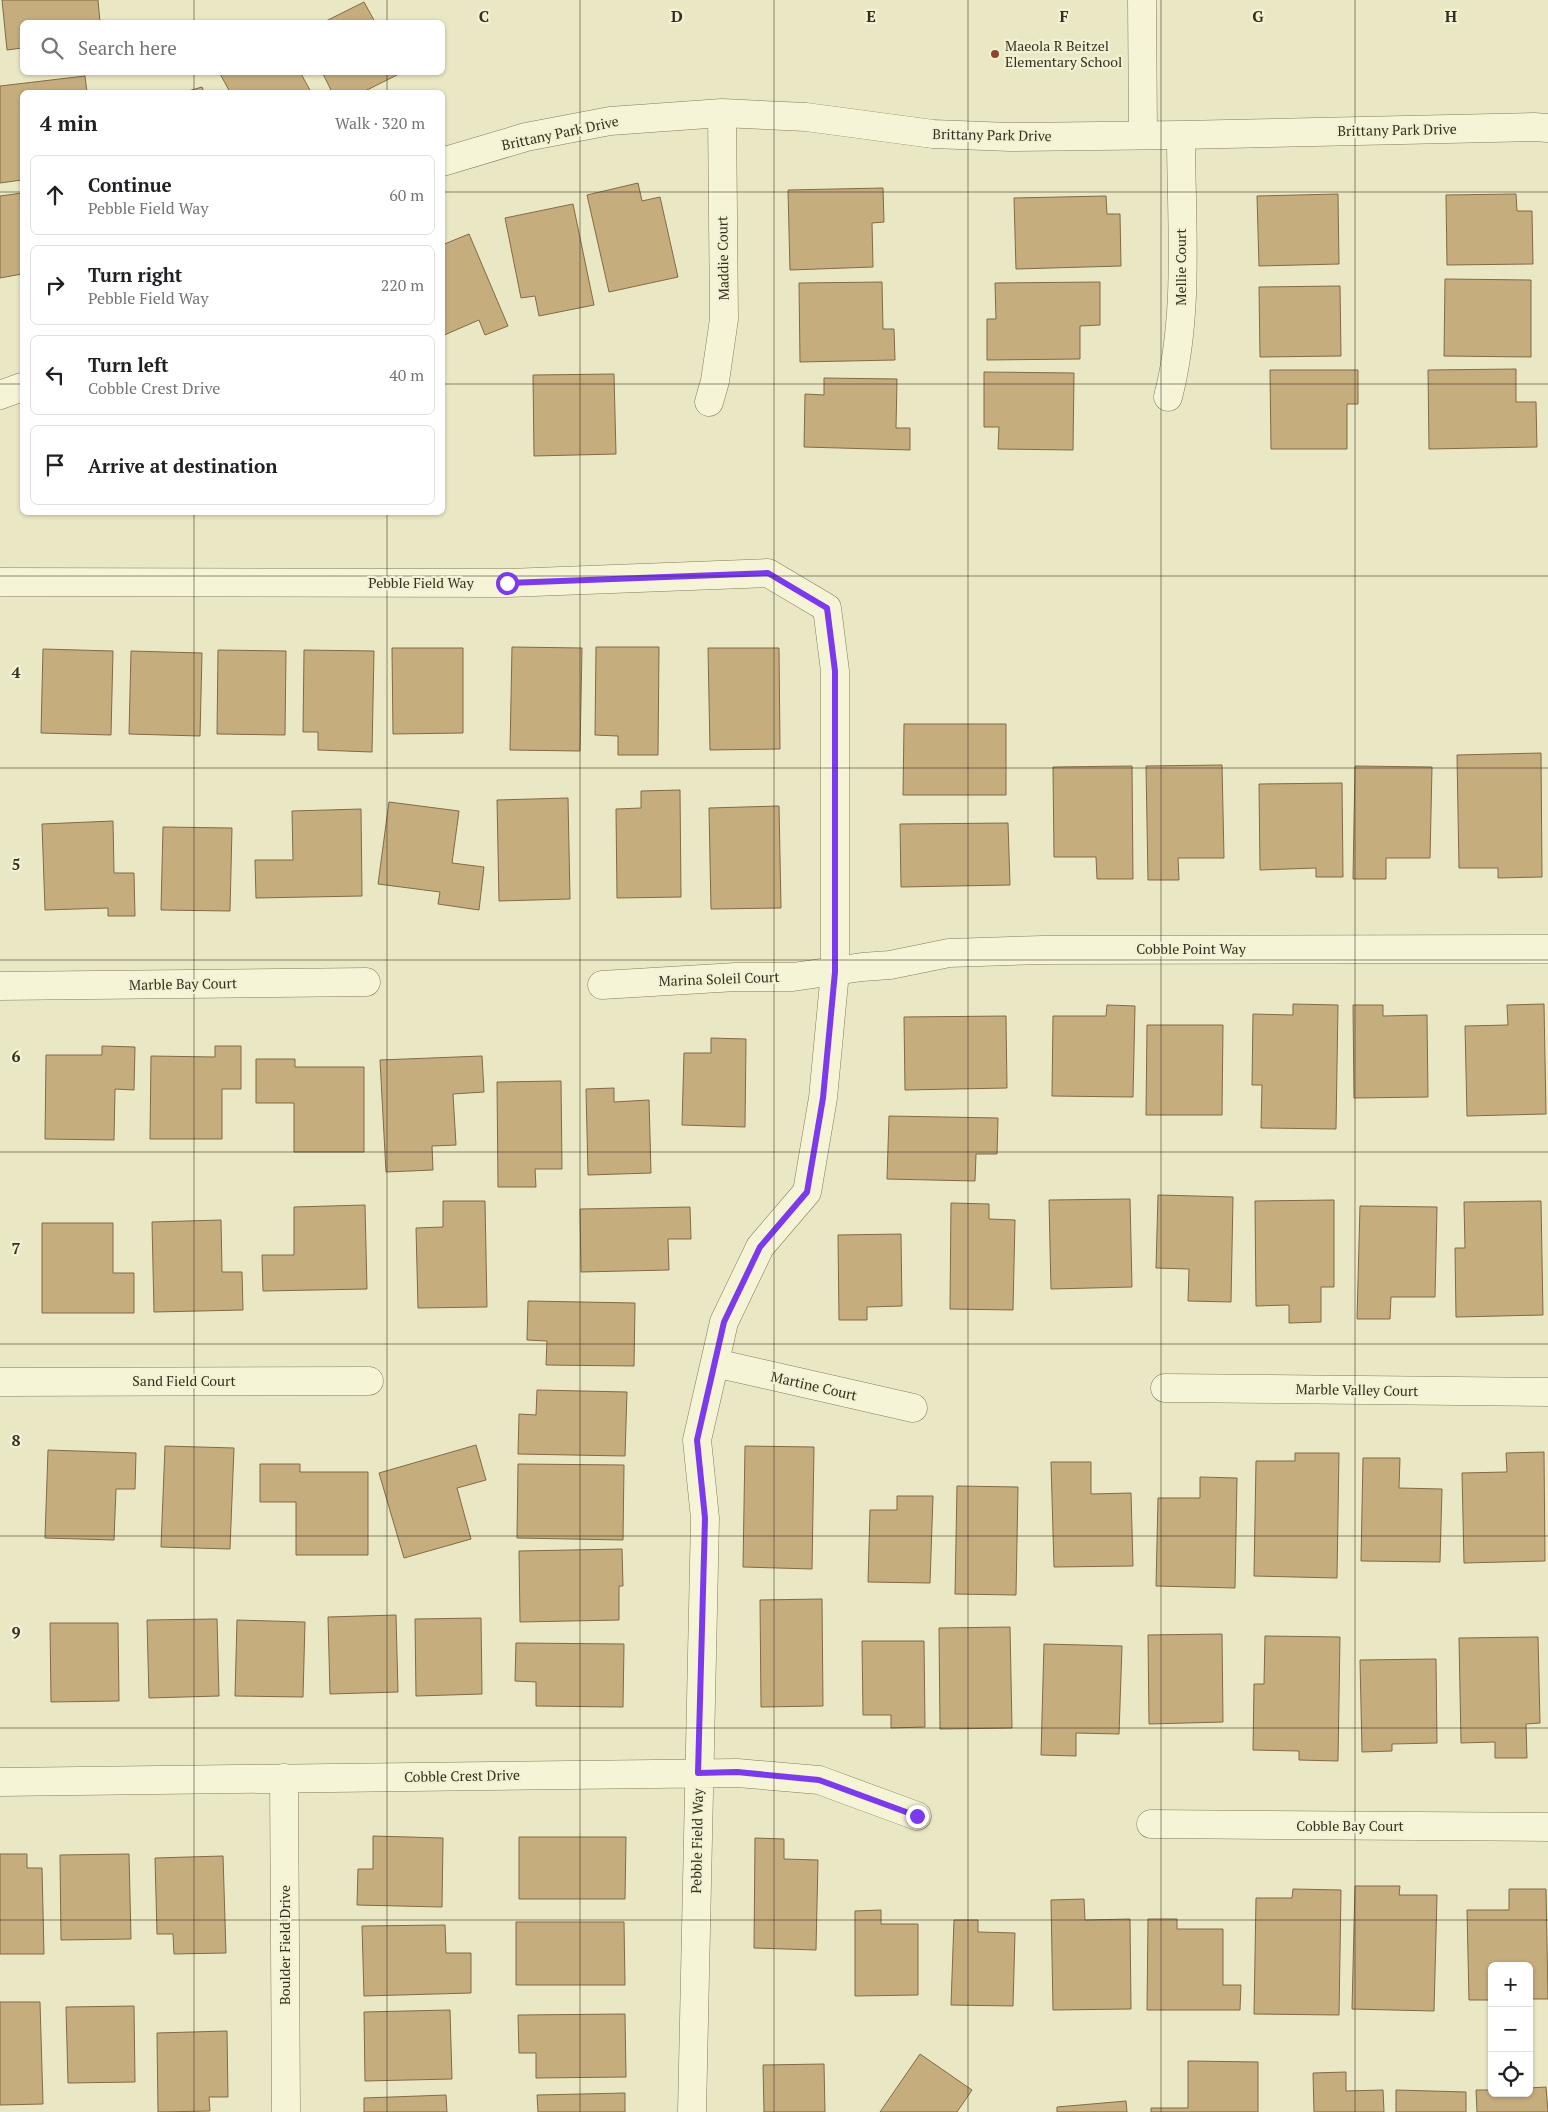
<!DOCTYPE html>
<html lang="en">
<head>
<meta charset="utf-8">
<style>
	:root { --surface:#fff; --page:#f6f6f6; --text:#202124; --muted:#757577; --line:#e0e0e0 }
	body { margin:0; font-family:"PT Serif",serif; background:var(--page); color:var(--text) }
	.controls { position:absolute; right:15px; bottom:15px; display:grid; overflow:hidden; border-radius:8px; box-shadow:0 1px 4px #0004 }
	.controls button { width:45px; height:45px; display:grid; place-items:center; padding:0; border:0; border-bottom:1px solid var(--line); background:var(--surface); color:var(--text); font:25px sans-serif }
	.stop { position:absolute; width:15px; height:15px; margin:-11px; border:4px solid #7c3aed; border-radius:50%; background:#fff }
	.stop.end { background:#7c3aed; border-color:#fff; box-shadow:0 1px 5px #0008 }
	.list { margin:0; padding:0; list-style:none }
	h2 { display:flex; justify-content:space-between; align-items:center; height:65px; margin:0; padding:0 20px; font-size:21px }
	h2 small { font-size:16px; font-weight:400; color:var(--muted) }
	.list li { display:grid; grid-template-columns:32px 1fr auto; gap:15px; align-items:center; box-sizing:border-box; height:80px; margin:0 10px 10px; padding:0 10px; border:1px solid var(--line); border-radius:8px }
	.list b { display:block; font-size:19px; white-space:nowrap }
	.list p { margin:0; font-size:16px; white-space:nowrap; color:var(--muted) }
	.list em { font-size:16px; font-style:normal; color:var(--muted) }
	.icon { flex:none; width:28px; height:28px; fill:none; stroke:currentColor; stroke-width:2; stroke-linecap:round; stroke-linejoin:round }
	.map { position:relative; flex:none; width:1548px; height:2112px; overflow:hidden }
	.search { position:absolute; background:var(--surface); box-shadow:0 1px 4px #0004; left:20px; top:20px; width:425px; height:55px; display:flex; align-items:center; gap:12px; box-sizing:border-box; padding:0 18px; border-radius:8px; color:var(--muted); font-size:19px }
	.panel { position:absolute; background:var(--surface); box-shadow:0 1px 4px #0004; left:20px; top:90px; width:425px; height:425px; border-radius:8px }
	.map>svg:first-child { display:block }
	.building { fill:#c6ad7d; stroke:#816b44 }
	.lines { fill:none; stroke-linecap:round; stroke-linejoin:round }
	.minor-casing { stroke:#847b5c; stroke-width:29 }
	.minor { stroke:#f6f4d7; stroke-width:28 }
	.route { stroke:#7c3aed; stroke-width:6 }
	.grid { fill:none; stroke:#352f1f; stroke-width:1; stroke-opacity:0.55 }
	.poi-dot { fill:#8e4731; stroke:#f2f1d3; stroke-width:2 }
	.labels { text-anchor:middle; stroke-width:4.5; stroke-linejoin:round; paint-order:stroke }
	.poi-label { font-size:14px; fill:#352f1f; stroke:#f2f1d3; text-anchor:start }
	.street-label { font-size:14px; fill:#352f1f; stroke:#f2f1d3 }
	.grid-label { font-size:16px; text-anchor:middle; font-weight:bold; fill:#352f1f; stroke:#f2f1d3; stroke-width:4.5; stroke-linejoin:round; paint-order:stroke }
</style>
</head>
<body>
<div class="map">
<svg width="1548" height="2112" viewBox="0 0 1548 2112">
	<rect width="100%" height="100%" fill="#eae8c4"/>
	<path class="building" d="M2 0H98L100 22H22V48L7 50Z
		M364 2 375 22H324Z
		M219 72H300L311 92H230Z
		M322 72H401V73L363 92H332Z
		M85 76 87 92H22V180L0 183V86Z
		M202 87 204 92H185Z
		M638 183 642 201 660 197 678 277 609 292 587 195Z
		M883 188 884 222 872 223 873 267 790 270 788 190Z
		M22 193V283V274L0 278V196Z
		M1338 194 1339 264 1259 266 1257 196Z
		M1516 194 1517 211H1532L1533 264 1447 265 1446 195Z
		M1106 196 1107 214H1120L1121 266 1016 269 1014 198Z
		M573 204 594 305 539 316 535 296 521 298 505 218Z
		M469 234 508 326 485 335 479 320 442 336V245Z
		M1445 279 1531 280V357L1444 356Z
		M882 282 883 329H894L895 360 800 362 799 283Z
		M1100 282V325L1080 326V359L987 360V319H996L995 283Z
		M1340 286 1341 356 1260 357 1259 287Z
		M1516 369V402H1536L1537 447 1429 449 1428 370Z
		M1270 370H1358V404H1347V449H1271Z
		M984 372 1074 373 1073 450 998 449 999 427H984Z
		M614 374 616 454 534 456 533 375Z
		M824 378 897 379 896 428H910V450L804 447 805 394 824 395Z
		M512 647 582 648 580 751 510 750Z
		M596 647H659L658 755H618V736L595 735Z
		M392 648H463V733L393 734Z
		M708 648H779L780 749 710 750Z
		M43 649 113 651 111 735 41 733Z
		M218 650 286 651 285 735 217 734Z
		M304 650 374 651 372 752 318 750V732H303Z
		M131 651 202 653 200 736 129 734Z
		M904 724H1006V795H903Z
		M1541 753 1542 877 1498 878V868H1459L1457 755Z
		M1222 765 1224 858H1178L1179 880H1148L1146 766Z
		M1132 766 1133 879H1097L1096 857H1054L1053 767Z
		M1355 766 1432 767 1430 858H1386V879H1353Z
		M1342 783 1343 877H1316V868L1260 870 1259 784Z
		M680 790 681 897 617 898 616 809 641 808V791Z
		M568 798 570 899 499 901 497 800Z
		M389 802 459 811 452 863 484 867 479 910 438 904 440 892 378 884Z
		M779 806 781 908 711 909 709 808Z
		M361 809 362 896 256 898 255 860H293L292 811Z
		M113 821 114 873H134L135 916H108V908L45 910 42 824Z
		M1008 823 1010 885 901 887 900 824Z
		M163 827 232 828 230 911 161 910Z
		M1293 1004 1338 1005 1336 1129 1261 1128 1262 1085H1252L1253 1014 1293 1015Z
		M1544 1004 1546 1114 1467 1116 1465 1026 1508 1025 1507 1005Z
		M1107 1005 1135 1006 1133 1097 1052 1096 1053 1016H1106Z
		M1353 1005H1383V1016L1427 1015 1428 1097 1354 1098Z
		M1006 1016 1007 1088 905 1090 904 1017Z
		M1147 1025H1223L1222 1115H1146Z
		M711 1038 746 1039 745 1127 682 1125 684 1053H711Z
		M102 1046 135 1047 134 1090 115 1089 114 1140 45 1139 46 1055H102Z
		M215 1046H241V1089H222V1139H150L151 1056 215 1057Z
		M482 1056 484 1092 453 1094 456 1145 432 1146 433 1170 386 1172 380 1060Z
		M256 1059H295V1067H364V1152H294V1103H256Z
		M561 1081 562 1169H535L536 1187H498L497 1082Z
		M614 1088V1102L649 1100 651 1173 588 1175 586 1089Z
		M889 1116 998 1118 997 1154H976L975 1181 887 1179Z
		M1158 1195 1233 1197 1231 1302 1188 1301 1189 1269 1156 1268Z
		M1130 1199 1132 1287 1051 1289 1049 1200Z
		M1334 1200V1287H1321V1322L1289 1323V1305L1256 1306 1255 1201Z
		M443 1201H485L487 1307 418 1308 416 1228 443 1227Z
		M1541 1201 1543 1315 1456 1317 1455 1248H1465L1464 1202Z
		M951 1203 989 1204V1219L1015 1220 1013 1310 950 1309Z
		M365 1205 367 1289 263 1291 262 1255H294V1207Z
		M1360 1206 1437 1207 1435 1297H1391L1390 1319H1357Z
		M690 1207 691 1239H668L669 1270 581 1272 580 1209Z
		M221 1220 222 1272H242L243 1310 154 1312 152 1222Z
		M42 1223H113V1273H134V1313H42Z
		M901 1234 902 1306 867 1307V1320H839L838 1235Z
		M528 1301 635 1303 634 1366 546 1365 547 1341 527 1340Z
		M537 1390 627 1392 625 1456 518 1454 519 1414 536 1415Z
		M476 1445 486 1480 457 1488 471 1539 404 1558 379 1473Z
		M165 1446 234 1448 230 1549 161 1547Z
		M745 1446 814 1447 812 1569 743 1567Z
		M48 1450 136 1453 135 1489H116L114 1540 45 1538Z
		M1544 1452 1545 1561 1464 1563 1462 1473 1507 1472 1506 1453Z
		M1295 1453H1339L1337 1578 1254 1576 1256 1461H1295Z
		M1363 1458H1400L1399 1488 1442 1489 1440 1562 1361 1561Z
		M1051 1462H1091V1494L1131 1493 1133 1566 1054 1567Z
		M260 1464H300V1472H368V1555H296V1502H260Z
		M518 1464 624 1465 623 1540 517 1538Z
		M1200 1477 1237 1478 1235 1588 1156 1586 1158 1498H1200Z
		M957 1486 1018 1487 1016 1595 955 1594Z
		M897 1496H933L930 1583 868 1582 870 1510H897Z
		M622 1549 623 1586H619V1620L520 1622 519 1551Z
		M822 1599 823 1706 761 1707 760 1600Z
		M396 1615 398 1692 330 1694 328 1617Z
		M481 1618 482 1694 416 1696 415 1619Z
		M217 1619 219 1696 149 1698 147 1620Z
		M237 1620 305 1622 303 1697 235 1696Z
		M50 1623H118L119 1701 51 1702Z
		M1010 1627 1012 1728 940 1729 939 1628Z
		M1222 1634 1223 1722 1149 1724 1148 1635Z
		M1265 1636 1340 1637 1338 1761 1299 1760V1751L1253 1750 1254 1684H1264Z
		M1538 1637 1540 1723 1526 1724 1527 1758H1495V1742L1461 1743 1459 1638Z
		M862 1641H924L925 1727 891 1728V1715H863Z
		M516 1643 624 1644 623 1707 536 1706V1682L515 1681Z
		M1044 1644 1122 1646 1119 1734 1076 1733V1756L1041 1755Z
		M1436 1659 1437 1743 1392 1744V1751L1362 1752 1360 1660Z
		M373 1836 443 1838 442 1907 357 1905 358 1869H373Z
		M519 1837H626L625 1899H519Z
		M755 1838 784 1839V1859L818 1860 816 1950 754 1948Z
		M0 1854H27V1868H42L44 1954H0Z
		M129 1854 131 1939 61 1940 60 1855Z
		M223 1856 226 1953 174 1954 173 1934H157L155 1858Z
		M1355 1886H1400L1399 1895H1437L1434 2011 1352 2009Z
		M1293 1889 1341 1890 1339 2015 1254 2014 1256 1898H1292Z
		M1509 1889H1546L1548 1999H1529V1966H1492V2000H1469L1467 1910H1509Z
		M1084 1899 1085 1920 1130 1919 1131 2009 1053 2010 1051 1900Z
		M881 1910V1924H918V1995L855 1996V1911Z
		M1148 1919H1177V1929H1223V1985H1241L1240 2010H1147Z
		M954 1920H978V1932L1015 1933 1013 2006 951 2005Z
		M516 1922H624L625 1985H516Z
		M445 1925 446 1953H471V1993L364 1996 362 1926Z
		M0 2002H40L43 2104 0 2105Z
		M134 2006 135 2082 68 2083 66 2007Z
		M450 2010 452 2079 365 2081 364 2012Z
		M625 2014 626 2077 536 2078V2053H519L518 2015Z
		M227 2031 228 2097H209L210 2111 158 2112 157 2033Z
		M920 2054 972 2090 957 2112H880Z
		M1188 2061 1258 2062V2112H1151V2108H1188Z
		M824 2064 825 2112H764L763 2065Z
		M1346 2072V2091L1383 2090 1384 2112H1314L1313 2073Z
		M1546 2087 1548 2112H1477L1476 2090H1492V2093H1529V2088Z
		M1396 2090 1466 2092V2112H1396Z
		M625 2093V2112H538L537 2095Z
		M446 2095 447 2112H364V2098Z
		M1126 2101 1127 2112H1057V2107Z"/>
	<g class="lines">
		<g class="minor-casing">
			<path id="minor" d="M1142 0 1143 134
				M442 162 526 137 610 121 722 113 806 117 933 134 1010 137 1181 135 1534 127 1548 128
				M0 395 22 387
				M1168 397C1190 312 1181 222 1181 135
				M709 402 715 381 724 319 722 113
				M0 582 507 583 768 573 827 608 835 671V972L823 1098 807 1192 760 1247 724 1322 697 1440 705 1518 692 2112
				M602 985 736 977H793L862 967 890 965 949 953 1043 950 1548 949
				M0 986 366 982
				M715 1363 913 1408
				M0 1382 369 1381
				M1165 1388 1548 1392
				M284 1778 286 2112
				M0 1782 737 1773 819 1780 917 1816
				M1151 1824 1548 1827"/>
		</g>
		<use href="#minor" class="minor"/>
	</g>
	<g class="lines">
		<path class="route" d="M507 583 768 573 827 608 835 671V972L823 1098 807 1192 760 1247 724 1322 697 1440 705 1518 698 1773 737 1772 819 1780 917 1816"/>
	</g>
	<path class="grid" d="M194 0V22M387 0V22M580 0V2112M774 0V2112M968 0V2112M1161 0V2112M1355 0V2112M194 72V92M387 72V92M0 192H22M442 192H1548M0 384H22M442 384H1548M194 512V2112M387 512V2112M0 576H1548M0 768H1548M0 960H1548M0 1152H1548M0 1344H1548M0 1536H1548M0 1728H1548M0 1920H1548"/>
	<circle class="poi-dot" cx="995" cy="54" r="5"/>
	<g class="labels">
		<g class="poi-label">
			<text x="1005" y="51">Maeola R Beitzel<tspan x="1005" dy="16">Elementary School</tspan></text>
		</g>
		<g class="street-label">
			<text transform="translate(1397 130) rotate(-1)" y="5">Brittany Park Drive</text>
			<text transform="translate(560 133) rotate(-12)" y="5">Brittany Park Drive</text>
			<text transform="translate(992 135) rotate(1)" y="5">Brittany Park Drive</text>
			<text transform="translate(723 258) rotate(-91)" y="5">Maddie Court</text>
			<text transform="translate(1181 267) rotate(-90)" y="5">Mellie Court</text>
			<text x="421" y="588">Pebble Field Way</text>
			<text x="1191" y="954">Cobble Point Way</text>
			<text transform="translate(719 979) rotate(-2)" y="5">Marina Soleil Court</text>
			<text transform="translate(183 984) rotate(-1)" y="5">Marble Bay Court</text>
			<text x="184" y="1386">Sand Field Court</text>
			<text transform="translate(814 1386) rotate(13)" y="5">Martine Court</text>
			<text transform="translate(1357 1390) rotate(1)" y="5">Marble Valley Court</text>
			<text transform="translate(462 1776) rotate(-1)" y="5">Cobble Crest Drive</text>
			<text x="1350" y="1831">Cobble Bay Court</text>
			<text transform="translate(697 1841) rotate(-89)" y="5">Pebble Field Way</text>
			<text transform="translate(285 1945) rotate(-90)" y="5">Boulder Field Drive</text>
		</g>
	</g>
	<g class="grid-label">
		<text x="484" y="22">C</text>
		<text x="677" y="22">D</text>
		<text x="871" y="22">E</text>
		<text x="1064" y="22">F</text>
		<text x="1258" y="22">G</text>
		<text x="1451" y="22">H</text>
		<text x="16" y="678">4</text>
		<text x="16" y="870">5</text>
		<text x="16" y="1062">6</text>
		<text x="16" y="1254">7</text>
		<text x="16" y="1446">8</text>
		<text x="16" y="1638">9</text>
	</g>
</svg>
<div class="controls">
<button>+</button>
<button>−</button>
<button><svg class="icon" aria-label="locate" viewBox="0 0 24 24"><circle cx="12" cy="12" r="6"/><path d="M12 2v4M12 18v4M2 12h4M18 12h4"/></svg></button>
</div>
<div class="stop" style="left:507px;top:583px"></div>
<div class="stop end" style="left:917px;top:1816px"></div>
<div class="search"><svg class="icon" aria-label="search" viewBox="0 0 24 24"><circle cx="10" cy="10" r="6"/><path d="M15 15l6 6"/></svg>Search here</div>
<section class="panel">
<h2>4 min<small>Walk · 320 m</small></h2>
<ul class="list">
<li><svg class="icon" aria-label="ahead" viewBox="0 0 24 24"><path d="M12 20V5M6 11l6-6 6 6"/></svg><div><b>Continue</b><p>Pebble Field Way</p></div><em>60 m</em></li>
<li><svg class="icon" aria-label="right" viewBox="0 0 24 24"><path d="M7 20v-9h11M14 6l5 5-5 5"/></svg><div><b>Turn right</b><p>Pebble Field Way</p></div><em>220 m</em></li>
<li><svg class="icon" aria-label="left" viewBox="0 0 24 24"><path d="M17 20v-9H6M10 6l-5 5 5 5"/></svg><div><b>Turn left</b><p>Cobble Crest Drive</p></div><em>40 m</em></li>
<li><svg class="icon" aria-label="arrive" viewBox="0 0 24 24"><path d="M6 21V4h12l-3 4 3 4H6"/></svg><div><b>Arrive at destination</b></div></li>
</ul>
</section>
</div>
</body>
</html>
